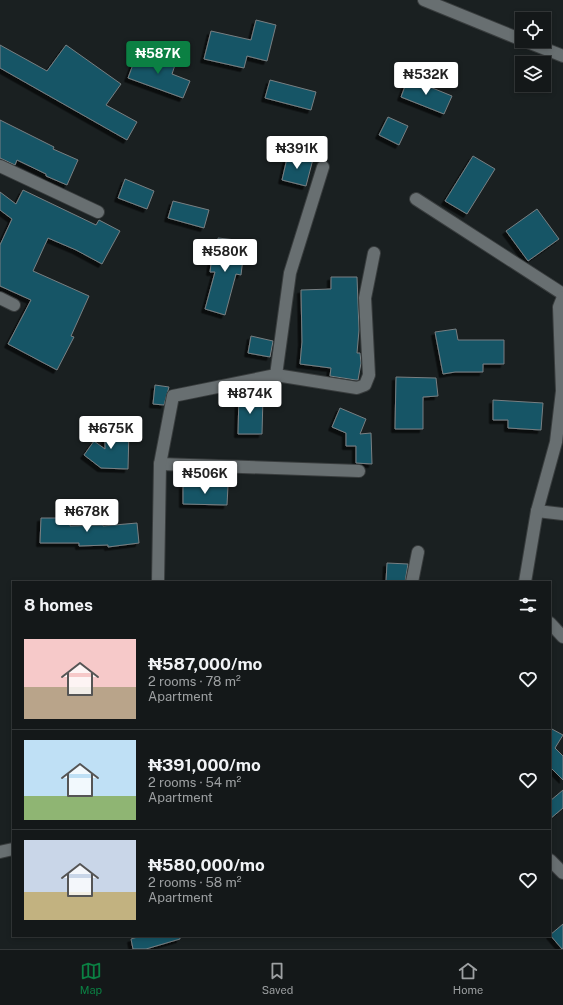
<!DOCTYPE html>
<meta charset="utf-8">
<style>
body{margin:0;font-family:"Public Sans",sans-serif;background:#212526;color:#f1f3f6;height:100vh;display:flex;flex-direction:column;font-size:15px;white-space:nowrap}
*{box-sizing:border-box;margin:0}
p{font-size:13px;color:#9da0a2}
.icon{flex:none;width:22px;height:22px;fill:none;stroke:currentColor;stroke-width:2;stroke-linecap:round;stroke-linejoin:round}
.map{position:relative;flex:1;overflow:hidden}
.sheet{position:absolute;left:12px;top:581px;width:539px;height:356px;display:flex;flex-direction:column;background:#141819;border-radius:0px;box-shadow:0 2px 6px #0003,0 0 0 1px #333738}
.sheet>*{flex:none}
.fabs{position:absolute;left:515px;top:12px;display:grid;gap:8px}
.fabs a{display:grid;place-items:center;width:36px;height:36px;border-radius:0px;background:#141819;box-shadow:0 2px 6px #0003,0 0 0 1px #333738;font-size:20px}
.price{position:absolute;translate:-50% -34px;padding:0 9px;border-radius:4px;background:#fff;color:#222;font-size:13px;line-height:26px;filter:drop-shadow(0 1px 2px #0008)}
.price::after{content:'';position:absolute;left:50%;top:24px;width:12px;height:9px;margin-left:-6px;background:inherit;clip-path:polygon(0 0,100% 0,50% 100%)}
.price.active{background:#0b8043;color:#fff}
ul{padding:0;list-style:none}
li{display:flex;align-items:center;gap:12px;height:100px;padding:0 12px}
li+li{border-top:1px solid #333738}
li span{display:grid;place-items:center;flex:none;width:112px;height:80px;border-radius:0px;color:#555}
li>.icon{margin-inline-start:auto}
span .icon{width:48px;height:48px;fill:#fffc;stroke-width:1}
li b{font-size:17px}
h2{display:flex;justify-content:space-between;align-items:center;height:48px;padding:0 12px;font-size:17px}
.dock{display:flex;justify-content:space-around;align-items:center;height:56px;border-top:1px solid #333738;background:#141819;font-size:11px;color:#9da0a2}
.dock a{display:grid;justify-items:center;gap:2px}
.dock .active{color:#0b8043}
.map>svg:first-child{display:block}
.building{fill:#165566;stroke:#787f82;filter:url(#shadow)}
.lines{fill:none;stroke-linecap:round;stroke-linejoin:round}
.minor-casing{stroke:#393d3e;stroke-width:14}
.minor{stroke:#686f71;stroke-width:12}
</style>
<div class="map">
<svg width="563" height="949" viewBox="0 0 563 949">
<defs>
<filter id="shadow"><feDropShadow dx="-3.5" dy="3.5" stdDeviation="0" flood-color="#0009"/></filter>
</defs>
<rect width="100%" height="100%" fill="#1a2021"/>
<g class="building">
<polygon points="256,20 276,25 267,61 247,56 244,68 204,59 211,31 251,40"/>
<polygon points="0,45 47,71 66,45 121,84 106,105 137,122 127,140 0,68"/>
<polygon points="138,51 175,65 172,74 190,81 183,98 128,78"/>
<polygon points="408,78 452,96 444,114 401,97"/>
<polygon points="270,80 316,92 311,110 265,98"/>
<polygon points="388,117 408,126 399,145 379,135"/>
<polygon points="0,120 54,147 53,149 78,160 67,185 46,176 46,174 17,160 15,165 0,158"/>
<polygon points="288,154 313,159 306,186 282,180"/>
<polygon points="473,156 495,169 467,214 445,201"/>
<polygon points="125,179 154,191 147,209 118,198"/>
<polygon points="23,190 96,225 99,220 120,231 102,264 76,250 48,238 33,271 89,296 71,336 74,337 57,370 8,344 31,300 0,286 0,245 12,219 0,210 0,192 16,204"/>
<polygon points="173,201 209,210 204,228 168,218"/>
<polygon points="537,209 559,239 528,261 506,231"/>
<polygon points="218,238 245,241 241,275 236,274 225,315 205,309 215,272 210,272 212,257 217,257"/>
<polygon points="331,277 357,277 359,330 357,353 360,353 361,363 358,380 356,380 330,376 331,368 300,364 302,342 301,290 331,289"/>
<polygon points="456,329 458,340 504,340 504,364 483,364 483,372 455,372 443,374 435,332"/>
<polygon points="251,336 273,341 270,357 248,353"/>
<polygon points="396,377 436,378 438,396 423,397 423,429 395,429"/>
<polygon points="155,385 169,387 164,405 153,404"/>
<polygon points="239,395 263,396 262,434 238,434"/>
<polygon points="493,400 543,403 541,430 508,428 508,420 493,420"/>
<polygon points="340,408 366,419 360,434 371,433 372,464 356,463 356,446 346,446 346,433 332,427"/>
<polygon points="105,428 129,429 128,469 101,468 84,455 94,441 105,449"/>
<polygon points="183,485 228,486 227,505 183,504"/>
<polygon points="41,518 70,518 70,526 103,525 103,526 137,523 139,543 108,547 108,545 79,546 79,543 40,543"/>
<polygon points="387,563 408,564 405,582 386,582"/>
<polygon points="550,728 563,735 555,748 563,756 563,780 550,767"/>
<polygon points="563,790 563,808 550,819 550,801"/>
<polygon points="563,924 563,949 562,949 550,935"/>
<polygon points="141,936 180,936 180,939 146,949 133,949 131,939"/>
</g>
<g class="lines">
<g class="minor-casing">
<g id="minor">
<polyline points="424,0 522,40"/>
<polyline points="525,41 563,56"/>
<polyline points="0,166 98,212"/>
<polyline points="416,199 563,294"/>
<polyline points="0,298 14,305"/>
<polyline points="276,375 357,388 365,385 369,375 365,298 374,253"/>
<polyline points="160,464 359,471"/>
<polyline points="537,511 563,514"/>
<polyline points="158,582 160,464 173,396 276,375 290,273 323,167"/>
<polyline points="412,582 418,552"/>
<polyline points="525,582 537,511 556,442 562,391 559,307 563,297"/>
<polyline points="550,623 563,637"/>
<polyline points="0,852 13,849"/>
<polyline points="550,860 563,873"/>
</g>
</g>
<use href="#minor" class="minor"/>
</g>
</svg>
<div class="fabs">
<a><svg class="icon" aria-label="locate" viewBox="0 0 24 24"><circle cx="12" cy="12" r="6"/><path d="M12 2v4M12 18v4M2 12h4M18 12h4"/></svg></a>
<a><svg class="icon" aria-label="layers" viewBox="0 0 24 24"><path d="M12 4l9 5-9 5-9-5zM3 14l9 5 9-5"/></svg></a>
</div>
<b class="price active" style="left:158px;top:75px">₦587K</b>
<b class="price" style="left:426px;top:96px">₦532K</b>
<b class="price" style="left:297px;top:170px">₦391K</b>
<b class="price" style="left:225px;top:273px">₦580K</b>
<b class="price" style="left:250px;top:415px">₦874K</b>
<b class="price" style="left:111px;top:450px">₦675K</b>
<b class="price" style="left:205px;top:495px">₦506K</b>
<b class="price" style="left:87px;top:533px">₦678K</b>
<section class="sheet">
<h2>8 homes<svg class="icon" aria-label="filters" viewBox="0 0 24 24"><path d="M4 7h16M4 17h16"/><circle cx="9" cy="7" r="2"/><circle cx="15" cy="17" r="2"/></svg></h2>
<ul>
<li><span style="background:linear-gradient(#f6c9c9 60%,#b9a48a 0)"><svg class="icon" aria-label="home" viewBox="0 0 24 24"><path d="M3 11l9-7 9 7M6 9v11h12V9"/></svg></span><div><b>₦587,000/mo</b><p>2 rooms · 78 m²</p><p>Apartment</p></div><svg class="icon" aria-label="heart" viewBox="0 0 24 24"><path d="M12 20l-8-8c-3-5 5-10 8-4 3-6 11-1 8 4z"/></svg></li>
<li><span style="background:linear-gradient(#bfe0f5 70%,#8fb573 0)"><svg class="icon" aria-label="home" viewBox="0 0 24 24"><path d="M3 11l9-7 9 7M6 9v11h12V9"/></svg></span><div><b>₦391,000/mo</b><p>2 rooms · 54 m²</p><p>Apartment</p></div><svg class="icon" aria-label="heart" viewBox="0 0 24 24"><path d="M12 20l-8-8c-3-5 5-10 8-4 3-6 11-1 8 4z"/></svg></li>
<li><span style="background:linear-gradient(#c9d6e8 65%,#c2b280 0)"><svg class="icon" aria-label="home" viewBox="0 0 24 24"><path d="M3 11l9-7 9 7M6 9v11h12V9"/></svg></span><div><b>₦580,000/mo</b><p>2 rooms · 58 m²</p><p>Apartment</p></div><svg class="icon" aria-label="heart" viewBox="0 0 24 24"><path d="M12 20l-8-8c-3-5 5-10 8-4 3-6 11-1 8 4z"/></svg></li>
</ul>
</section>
</div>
<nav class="dock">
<a class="active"><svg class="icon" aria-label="map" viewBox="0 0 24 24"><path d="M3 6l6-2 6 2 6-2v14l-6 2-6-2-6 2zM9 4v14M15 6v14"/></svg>Map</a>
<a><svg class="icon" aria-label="saved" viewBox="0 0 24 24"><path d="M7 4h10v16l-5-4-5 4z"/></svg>Saved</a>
<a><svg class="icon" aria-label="home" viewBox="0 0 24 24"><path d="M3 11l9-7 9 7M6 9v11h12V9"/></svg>Home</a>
</nav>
